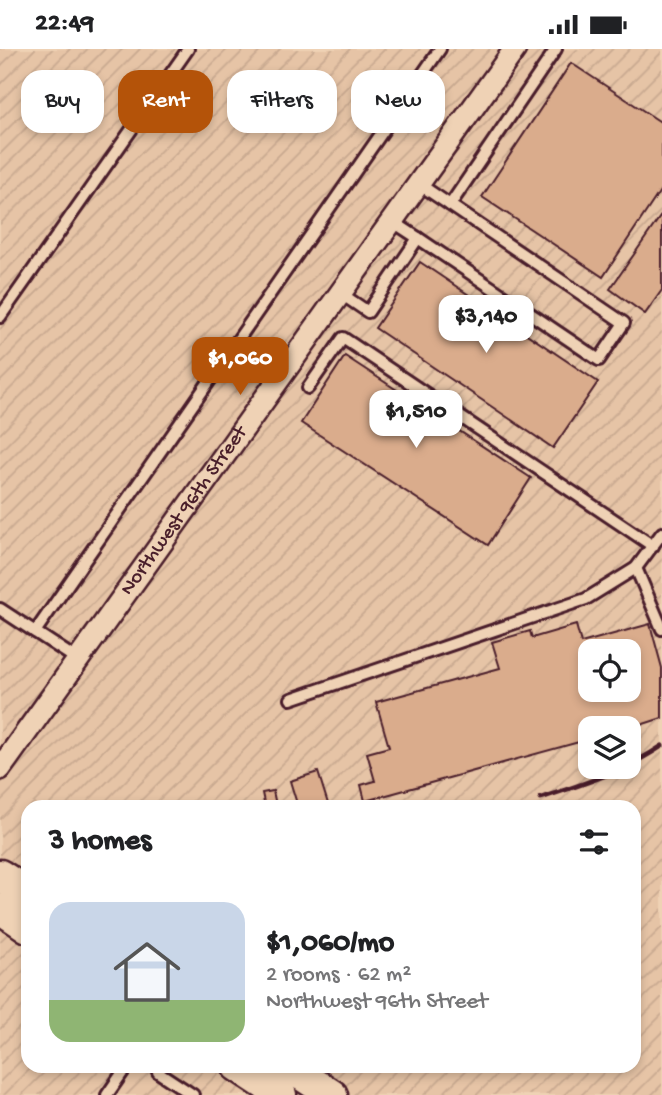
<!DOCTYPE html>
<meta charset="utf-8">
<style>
body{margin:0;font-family:"Gochi Hand",sans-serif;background:#f2f2f2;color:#202124;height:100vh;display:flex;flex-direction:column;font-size:26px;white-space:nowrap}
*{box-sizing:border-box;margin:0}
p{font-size:23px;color:#757577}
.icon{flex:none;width:38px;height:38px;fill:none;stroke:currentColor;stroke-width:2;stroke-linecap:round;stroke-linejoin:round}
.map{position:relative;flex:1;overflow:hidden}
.panel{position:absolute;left:21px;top:751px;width:620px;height:273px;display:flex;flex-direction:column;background:#fff;border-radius:21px;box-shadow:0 4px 10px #0003}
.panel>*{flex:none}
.guide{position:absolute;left:21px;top:21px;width:621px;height:63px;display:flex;gap:14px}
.tools{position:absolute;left:578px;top:590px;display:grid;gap:14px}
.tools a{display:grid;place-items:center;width:63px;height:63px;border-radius:14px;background:#fff;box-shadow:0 4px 10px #0003;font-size:35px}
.price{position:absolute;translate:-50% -60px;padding:0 16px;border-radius:14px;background:#fff;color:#222;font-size:23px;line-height:46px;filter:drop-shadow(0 2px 4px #0008)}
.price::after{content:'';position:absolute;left:50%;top:42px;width:21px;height:16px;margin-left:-10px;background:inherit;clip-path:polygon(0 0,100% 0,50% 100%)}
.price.selected{background:#b45309;color:#fff}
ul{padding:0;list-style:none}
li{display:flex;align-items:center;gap:21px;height:175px;padding:0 28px}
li+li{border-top:2px solid #e0e0e0}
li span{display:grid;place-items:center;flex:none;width:196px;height:140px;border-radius:21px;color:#555}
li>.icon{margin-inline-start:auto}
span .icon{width:84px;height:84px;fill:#fffc;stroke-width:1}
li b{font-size:30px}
h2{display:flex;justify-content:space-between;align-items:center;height:84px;padding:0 28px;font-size:30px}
.chip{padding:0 24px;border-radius:21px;background:#fff;box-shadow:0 4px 10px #0003;font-size:24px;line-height:63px}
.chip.selected{background:#b45309;color:#fff}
.status{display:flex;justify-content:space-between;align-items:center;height:49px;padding:0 35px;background:#fff;direction:ltr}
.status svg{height:19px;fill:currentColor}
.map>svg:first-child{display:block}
.industrial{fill:url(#industrial-furrows);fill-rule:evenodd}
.building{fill:#daac8c;stroke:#4a1f2b;stroke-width:2;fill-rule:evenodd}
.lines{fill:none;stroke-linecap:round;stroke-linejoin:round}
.service-casing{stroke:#4a1f2b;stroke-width:16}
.minor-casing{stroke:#4a1f2b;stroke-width:26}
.secondary-casing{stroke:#4a1f2b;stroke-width:35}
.service{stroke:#efd2b5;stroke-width:10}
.minor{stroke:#efd2b5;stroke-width:21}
.secondary{stroke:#efd2b5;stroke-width:30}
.rail{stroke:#4a1f2b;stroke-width:5}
.labels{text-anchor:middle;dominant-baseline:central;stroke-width:5;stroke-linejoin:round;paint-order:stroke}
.street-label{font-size:21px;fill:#4a1f2b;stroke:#efd2b5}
</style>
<div class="status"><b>22:49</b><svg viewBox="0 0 49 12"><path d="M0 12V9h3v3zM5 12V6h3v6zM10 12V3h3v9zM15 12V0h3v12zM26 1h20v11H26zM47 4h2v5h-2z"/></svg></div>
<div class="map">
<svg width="662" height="1046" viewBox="0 0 662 1046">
<defs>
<pattern id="industrial-furrows" width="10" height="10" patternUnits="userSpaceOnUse" patternTransform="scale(1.75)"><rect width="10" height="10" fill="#e6c4a6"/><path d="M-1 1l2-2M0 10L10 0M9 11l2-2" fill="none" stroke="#c7a88f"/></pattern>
</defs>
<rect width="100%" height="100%" fill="#efd2b5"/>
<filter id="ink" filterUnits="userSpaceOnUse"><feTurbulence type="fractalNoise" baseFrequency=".0143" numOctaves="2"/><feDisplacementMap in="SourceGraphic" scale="14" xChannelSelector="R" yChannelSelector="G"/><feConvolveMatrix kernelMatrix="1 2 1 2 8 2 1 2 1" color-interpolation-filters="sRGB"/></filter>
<g filter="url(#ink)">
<path class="industrial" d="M 0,0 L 662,0 L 662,1046 L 0,1046 ZM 590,602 L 628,602 L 628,640 L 590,640 ZM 590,679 L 628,679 L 628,718 L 590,718 ZM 28,758 L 634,758 L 634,1017 L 28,1017 Z"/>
<g class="building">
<polygon points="571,14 662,74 662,139 603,228 482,148"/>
<polygon points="662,165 662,241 645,265 610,240"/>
<polygon points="420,213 598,333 553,399 375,279"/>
<polygon points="345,307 531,429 488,496 301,374"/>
<path d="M 650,575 L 662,619 L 662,669 L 628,680 L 590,679 L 590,690 L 365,752 L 361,736 L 375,732 L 367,704 L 389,698 L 376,653 L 500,619 L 492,593 L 530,582 L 532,589 L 576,576 L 581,594 ZM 590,602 L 628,602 L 628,640 L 590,640 Z"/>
<polygon points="318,723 329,758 298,758 290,732"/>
<polygon points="273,742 276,756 265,758 262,744"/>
</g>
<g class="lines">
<g class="service-casing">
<g id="service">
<polyline points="450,156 556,0"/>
<polyline points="418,189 599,311 624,274 419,135"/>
<polyline points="340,244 368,263 418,189 392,172"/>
<polyline points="0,268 188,0"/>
<polyline points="308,339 343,289 653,497"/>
<polyline points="636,519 662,580"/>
<polyline points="0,560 78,611"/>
<polyline points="35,583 440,0"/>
<polyline points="291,650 586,550 636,519 662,484"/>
<polyline points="158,1023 193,1046"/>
<polyline points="107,1046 127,1017"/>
</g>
</g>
<g class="minor-casing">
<g id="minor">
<path id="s1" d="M 0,720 L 515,0"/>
</g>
</g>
<g class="secondary-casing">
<g id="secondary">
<polyline points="0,826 28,844"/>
<polyline points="0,859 28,878"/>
<polyline points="237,1017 281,1046"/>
<polyline points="288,1017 332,1046"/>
</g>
</g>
<use href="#service" class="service"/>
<use href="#minor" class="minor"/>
<use href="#secondary" class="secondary"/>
<path class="rail" d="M 541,749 C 583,735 625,722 662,697"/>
</g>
</g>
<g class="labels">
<g class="street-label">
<text stroke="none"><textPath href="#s1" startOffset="317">Northwest 96th Street</textPath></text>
</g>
</g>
</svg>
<div class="tools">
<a><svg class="icon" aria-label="locate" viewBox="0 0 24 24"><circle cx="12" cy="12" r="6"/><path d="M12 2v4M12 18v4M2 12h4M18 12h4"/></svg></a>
<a><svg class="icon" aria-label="layers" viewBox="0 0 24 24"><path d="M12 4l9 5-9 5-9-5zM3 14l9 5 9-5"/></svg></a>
</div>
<b class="price" style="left:486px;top:306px">$3,140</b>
<b class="price selected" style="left:240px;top:348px">$1,060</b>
<b class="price" style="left:416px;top:401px">$1,510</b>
<div class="guide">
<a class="chip">Buy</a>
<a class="chip selected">Rent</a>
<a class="chip">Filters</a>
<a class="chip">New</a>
</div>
<section class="panel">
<h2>3 homes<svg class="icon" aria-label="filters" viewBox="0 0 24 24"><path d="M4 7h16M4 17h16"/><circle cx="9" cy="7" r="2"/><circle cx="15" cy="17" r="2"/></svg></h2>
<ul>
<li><span style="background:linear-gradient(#c9d6e8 70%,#8fb573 0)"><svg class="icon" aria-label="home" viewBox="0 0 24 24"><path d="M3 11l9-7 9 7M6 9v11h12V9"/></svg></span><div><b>$1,060/mo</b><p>2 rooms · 62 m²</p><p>Northwest 96th Street</p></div></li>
</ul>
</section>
</div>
